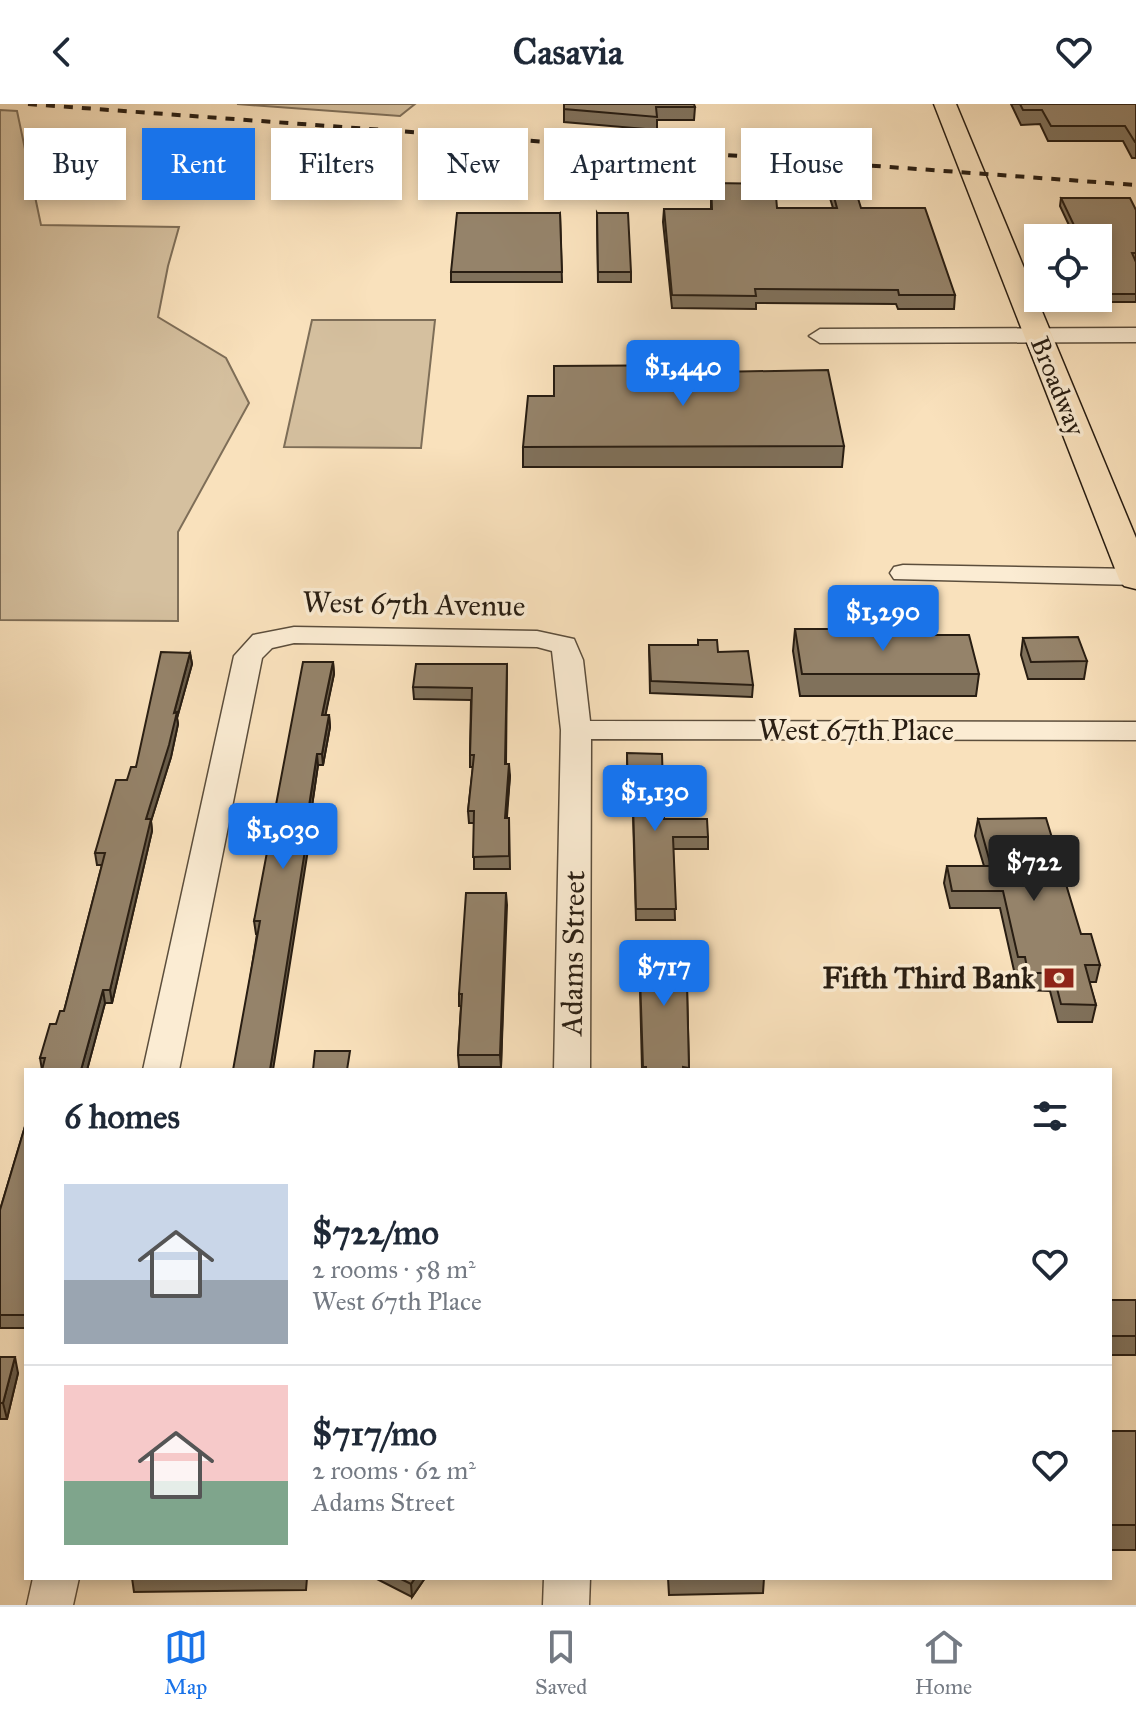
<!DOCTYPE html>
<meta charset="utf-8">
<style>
body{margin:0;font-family:"IM FELL Great Primer",serif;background:#f6f6f7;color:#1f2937;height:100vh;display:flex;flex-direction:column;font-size:30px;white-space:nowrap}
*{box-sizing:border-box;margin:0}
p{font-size:26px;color:#747a83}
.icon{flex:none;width:44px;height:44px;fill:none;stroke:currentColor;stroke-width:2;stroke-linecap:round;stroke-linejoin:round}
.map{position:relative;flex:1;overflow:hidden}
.details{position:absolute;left:24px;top:964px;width:1088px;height:512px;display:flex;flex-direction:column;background:#fff;border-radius:0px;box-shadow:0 4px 12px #0003}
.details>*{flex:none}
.hud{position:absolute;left:24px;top:24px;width:1088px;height:72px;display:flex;gap:16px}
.fabs{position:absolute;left:1024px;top:120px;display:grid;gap:16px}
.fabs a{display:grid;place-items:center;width:88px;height:88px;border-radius:0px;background:#fff;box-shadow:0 4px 12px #0003;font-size:40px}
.price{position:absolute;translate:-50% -68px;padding:0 18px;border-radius:8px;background:#1a73e8;color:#fff;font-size:26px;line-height:52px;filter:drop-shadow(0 2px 4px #0008)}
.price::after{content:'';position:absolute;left:50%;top:48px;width:24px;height:18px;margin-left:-12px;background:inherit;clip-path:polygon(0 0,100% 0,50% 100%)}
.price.selected{background:#222;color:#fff}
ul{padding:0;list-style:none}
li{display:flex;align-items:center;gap:24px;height:200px;padding:0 40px}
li+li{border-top:2px solid #e0e1e3}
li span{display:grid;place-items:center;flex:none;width:224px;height:160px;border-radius:0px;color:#555}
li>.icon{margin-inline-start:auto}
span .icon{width:96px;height:96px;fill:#fffc;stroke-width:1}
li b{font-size:34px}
h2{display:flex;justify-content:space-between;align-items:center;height:96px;padding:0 40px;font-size:34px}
.tag{padding:0 28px;border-radius:0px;background:#fff;box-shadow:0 4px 12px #0003;font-size:28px;line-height:72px}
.tag.selected{background:#1a73e8;color:#fff}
header{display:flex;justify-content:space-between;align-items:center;height:104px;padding:0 40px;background:#fff;font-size:36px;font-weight:700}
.dock{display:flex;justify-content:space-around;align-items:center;height:112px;border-top:2px solid #e0e1e3;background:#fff;font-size:22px;color:#747a83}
.dock a{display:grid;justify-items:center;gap:4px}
.dock .selected{color:#1a73e8}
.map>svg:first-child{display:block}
.green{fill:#d5c09f;stroke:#7e6e58;stroke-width:2}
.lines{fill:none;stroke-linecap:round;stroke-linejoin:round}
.minor-casing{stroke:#5c4e3c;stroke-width:3}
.major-casing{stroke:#281d12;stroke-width:3}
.minor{fill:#fbecd3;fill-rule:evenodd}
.major{fill:#f9e1bc;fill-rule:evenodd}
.rail{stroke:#281d12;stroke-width:4;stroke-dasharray:9 9;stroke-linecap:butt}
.wall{fill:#80715b;stroke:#281d12;stroke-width:2}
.shaded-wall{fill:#685c4a;stroke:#281d12;stroke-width:2}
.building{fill:#95836a;stroke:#281d12;stroke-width:2}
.labels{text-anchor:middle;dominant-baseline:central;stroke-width:7;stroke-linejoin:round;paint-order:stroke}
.far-street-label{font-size:26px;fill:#281d12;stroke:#fbecd3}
.street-label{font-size:30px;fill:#281d12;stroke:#fbecd3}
.poi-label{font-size:30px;font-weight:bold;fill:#281d12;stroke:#fbecd3;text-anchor:end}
</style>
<header><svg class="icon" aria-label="back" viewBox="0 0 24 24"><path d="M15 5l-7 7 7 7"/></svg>Casavia<svg class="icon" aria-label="heart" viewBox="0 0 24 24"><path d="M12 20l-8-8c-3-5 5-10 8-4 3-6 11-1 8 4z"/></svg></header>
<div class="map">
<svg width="1136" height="1501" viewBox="0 0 1136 1501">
<rect width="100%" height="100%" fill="#f9e1bc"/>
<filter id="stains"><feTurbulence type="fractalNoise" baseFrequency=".0025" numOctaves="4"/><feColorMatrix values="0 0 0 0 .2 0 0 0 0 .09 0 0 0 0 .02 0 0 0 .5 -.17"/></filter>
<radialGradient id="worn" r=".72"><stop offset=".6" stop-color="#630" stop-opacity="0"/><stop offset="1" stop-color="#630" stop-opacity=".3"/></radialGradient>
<g class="green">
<polygon points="237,0 415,0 400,12"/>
<polygon points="0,6 17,7 41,121 179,123 168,162 158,213 226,254 249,299 178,428 178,517 0,516"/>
<polygon points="312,216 435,216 421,344 284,343"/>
</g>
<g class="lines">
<g class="minor-casing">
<g id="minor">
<polygon points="1136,224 1136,238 820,239 809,232 820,225"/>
<polygon points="903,461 1136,465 1136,481 894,475 890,469 894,463"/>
<polygon points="294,523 537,527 574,535 583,556 590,617 1136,618 1136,636 591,635 590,966 554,966 561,626 552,547 537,543 294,539 272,544 262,554 179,966 143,966 234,552 253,531"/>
<polygon points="33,1474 79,1474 73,1501 27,1501"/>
<polygon points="544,1474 590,1474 589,1501 543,1501"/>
</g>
</g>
<g class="major-casing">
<polygon id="major" points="934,0 956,0 1136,434 1136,485 1124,482 1119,475"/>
</g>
<use href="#minor" class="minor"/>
<use href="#major" class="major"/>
<polyline class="rail" points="28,0 1136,81"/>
</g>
<g class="wall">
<polygon points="564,0 695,3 694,16 657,16 657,26 564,18"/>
<polygon points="1011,0 1136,0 1136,54 1132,54 1123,37 1048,37 1040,20 1021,21"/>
<polygon points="830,78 955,191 954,205 898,205 896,200 756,199 756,205 672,204 663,118 664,105 711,105 711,79 777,104 833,104 829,91"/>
<polygon points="1061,94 1136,106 1136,198 1105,198 1098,183 1098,134 1075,134 1060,102"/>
<polygon points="560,109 562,178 451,178 451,168"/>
<polygon points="597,109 631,168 631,178 598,178"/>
<polygon points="554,292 844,342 842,363 523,363 523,343"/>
<polygon points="795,525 874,531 979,570 976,592 800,592 793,547"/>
<polygon points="1023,534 1087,557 1084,575 1028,575 1021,551"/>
<polygon points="698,536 718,548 753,581 752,593 650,589 649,541 698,541"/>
<polygon points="190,549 192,560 177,614 178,620 171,653 151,717 152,727 112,899 105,899 87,966 42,966 40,954 56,920 64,907 102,761 97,761 95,749 127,676 136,663"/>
<polygon points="333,558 334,570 325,611 329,611 330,623 323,661 318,661 310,716 311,727 246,901 257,830 256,830 254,817"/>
<polygon points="507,560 506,660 510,672 506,714 509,714 510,765 474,765 474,719 469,719 468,707 473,663 470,663 470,651 471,596 414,595 413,583"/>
<polygon points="627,649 664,715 708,733 708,745 673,745 675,816 636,816 633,710 628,710"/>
<polygon points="978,715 1081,830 1100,861 1096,878 1089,878 1096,901 1092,918 1058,918 1050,887 1025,886 1022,871 1015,871 1000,804 950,804 944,779 947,762 984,762 975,732"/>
<polygon points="506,789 501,963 459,963 458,951 461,902 459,902 459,890"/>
<polygon points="639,842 686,842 689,966 642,966"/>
<polygon points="26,1019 26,1224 0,1224 0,1106"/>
<rect x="1110" y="1196" width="26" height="55"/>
<polygon points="0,1253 18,1269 7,1315 0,1315"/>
<rect x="1110" y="1327" width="26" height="119"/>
<polygon points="132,1474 307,1474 306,1486 134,1488"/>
<polygon points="375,1474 425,1474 412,1493"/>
<polygon points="668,1474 764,1474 763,1489 669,1491"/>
</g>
<g class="shaded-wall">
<polygon points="190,549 192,560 177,614 178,620 171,653 151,717 152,727 112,899 110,886 146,715"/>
<polygon points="333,558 334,570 323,623 322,611"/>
<polygon points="329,611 330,623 323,661 322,650"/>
<polygon points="317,650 318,661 310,715 311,727 273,966 270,966"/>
<polygon points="509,660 510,672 506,726 505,714"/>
<polygon points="506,789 507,801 501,963 500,951"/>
<polygon points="103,886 105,899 87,966 81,966"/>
<polygon points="15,1253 18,1269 7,1315 3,1299"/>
<polygon points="415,1474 425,1474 412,1493 411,1480"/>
</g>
<g class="building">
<polygon points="564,0 694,0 695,3 656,3 657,13 564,5"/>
<polygon points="1020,0 1136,0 1136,38 1135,38 1125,22 1051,22 1042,6 1023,6"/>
<polygon points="830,78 853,78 861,104 925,104 955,191 899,191 898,186 755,185 756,192 672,191 664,105 712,105 711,79 775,80 777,104 837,104"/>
<polygon points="1061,94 1130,94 1136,106 1136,149 1132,149 1136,158 1136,190 1107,190 1098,172 1098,134 1080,134"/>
<polygon points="457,109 560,109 562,168 451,168"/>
<polygon points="597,109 628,109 631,168 598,168"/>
<polygon points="712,261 714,268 828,266 844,342 523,343 528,292 554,292 554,262"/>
<polygon points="795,525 873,525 874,531 969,531 979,570 802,570"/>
<polygon points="1078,533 1087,557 1031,558 1023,534"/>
<polygon points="698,536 717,536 718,548 748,547 753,581 651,577 649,541 698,541"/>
<polygon points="161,548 190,549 174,609 177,608 169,641 146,715 151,715 110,886 103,886 81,966 42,966 45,954 40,954 50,920 56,920 60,907 64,907 105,749 95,749 116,676 127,676 131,663 136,663"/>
<polygon points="303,558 333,558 322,611 329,611 322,650 317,650 307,715 310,715 270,966 233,966 260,817 254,817"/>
<polygon points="416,560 507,560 505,660 509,660 505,714 509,714 509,752 473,753 474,707 468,707 474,651 470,651 472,584 413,583"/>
<polygon points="627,649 662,650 664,715 707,715 708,733 673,733 676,805 636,805 633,699 628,698"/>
<polygon points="1046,714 1081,830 1091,830 1100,861 1085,861 1096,901 1061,900 1053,869 1028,869 1025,853 1018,853 1003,787 952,787 947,762 991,762 978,715"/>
<polygon points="466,789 506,789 500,951 458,951 462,890 459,890"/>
<polygon points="639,842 686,842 689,964 683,963 683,966 646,966 646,963 643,963"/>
<polygon points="315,947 350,947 347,966 313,966"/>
<polygon points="26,1019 26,1211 0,1211 0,1106"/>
<rect x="1110" y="1196" width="26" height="36"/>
<polygon points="0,1253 15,1253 3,1299 0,1299"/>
<rect x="1110" y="1327" width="26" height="94"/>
<polygon points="132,1474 219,1474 132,1475"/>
<polygon points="399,1474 415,1474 411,1480"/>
</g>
<defs>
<g id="bank-bare" transform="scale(2.4)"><path d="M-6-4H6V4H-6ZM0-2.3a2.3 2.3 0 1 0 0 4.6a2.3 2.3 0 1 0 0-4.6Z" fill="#8f2418" stroke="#fbecd3" stroke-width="2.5" paint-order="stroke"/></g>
</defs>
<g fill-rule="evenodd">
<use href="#bank-bare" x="1059" y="874"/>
</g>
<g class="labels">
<g class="far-street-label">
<text transform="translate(1058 282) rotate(68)">Broadway</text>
</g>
<g class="street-label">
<text transform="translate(414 500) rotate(1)">West 67th Avenue</text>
<text x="856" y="626">West 67th Place</text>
<text transform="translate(573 849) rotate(-89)">Adams Street</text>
</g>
<g class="poi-label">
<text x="1035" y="874">Fifth Third Bank</text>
</g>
</g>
<rect width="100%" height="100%" filter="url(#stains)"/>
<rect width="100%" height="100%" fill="url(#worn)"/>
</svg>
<div class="fabs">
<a><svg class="icon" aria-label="locate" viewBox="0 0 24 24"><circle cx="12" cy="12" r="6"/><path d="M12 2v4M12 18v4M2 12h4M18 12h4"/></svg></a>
</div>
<b class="price" style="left:683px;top:304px">$1,440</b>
<b class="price" style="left:883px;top:549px">$1,290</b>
<b class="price" style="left:655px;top:729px">$1,130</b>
<b class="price" style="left:283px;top:767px">$1,030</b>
<b class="price selected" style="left:1034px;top:799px">$722</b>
<b class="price" style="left:664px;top:904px">$717</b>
<div class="hud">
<a class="tag">Buy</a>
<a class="tag selected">Rent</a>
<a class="tag">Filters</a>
<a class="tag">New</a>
<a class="tag">Apartment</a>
<a class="tag">House</a>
</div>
<section class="details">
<h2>6 homes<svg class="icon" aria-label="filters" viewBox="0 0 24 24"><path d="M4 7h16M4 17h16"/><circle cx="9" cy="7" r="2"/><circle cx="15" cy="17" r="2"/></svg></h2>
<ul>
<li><span style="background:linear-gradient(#c9d6e8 60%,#9aa5b1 0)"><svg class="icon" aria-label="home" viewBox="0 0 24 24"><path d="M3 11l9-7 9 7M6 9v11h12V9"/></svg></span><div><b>$722/mo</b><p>2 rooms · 58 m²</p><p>West 67th Place</p></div><svg class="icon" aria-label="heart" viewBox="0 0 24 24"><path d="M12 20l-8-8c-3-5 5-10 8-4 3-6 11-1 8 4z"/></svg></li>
<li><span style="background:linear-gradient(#f6c9c9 60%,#7fa58c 0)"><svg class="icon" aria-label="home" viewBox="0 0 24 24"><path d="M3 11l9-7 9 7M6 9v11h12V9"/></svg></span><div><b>$717/mo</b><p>2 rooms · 62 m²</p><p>Adams Street</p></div><svg class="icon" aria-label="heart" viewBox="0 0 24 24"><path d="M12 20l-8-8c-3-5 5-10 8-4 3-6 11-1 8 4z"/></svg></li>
</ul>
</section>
</div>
<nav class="dock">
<a class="selected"><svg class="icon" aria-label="map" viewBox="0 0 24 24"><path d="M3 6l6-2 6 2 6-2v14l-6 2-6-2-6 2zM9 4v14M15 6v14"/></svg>Map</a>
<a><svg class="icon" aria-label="saved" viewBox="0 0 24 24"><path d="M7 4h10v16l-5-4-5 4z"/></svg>Saved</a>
<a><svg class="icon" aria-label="home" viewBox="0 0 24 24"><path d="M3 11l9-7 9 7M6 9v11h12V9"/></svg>Home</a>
</nav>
